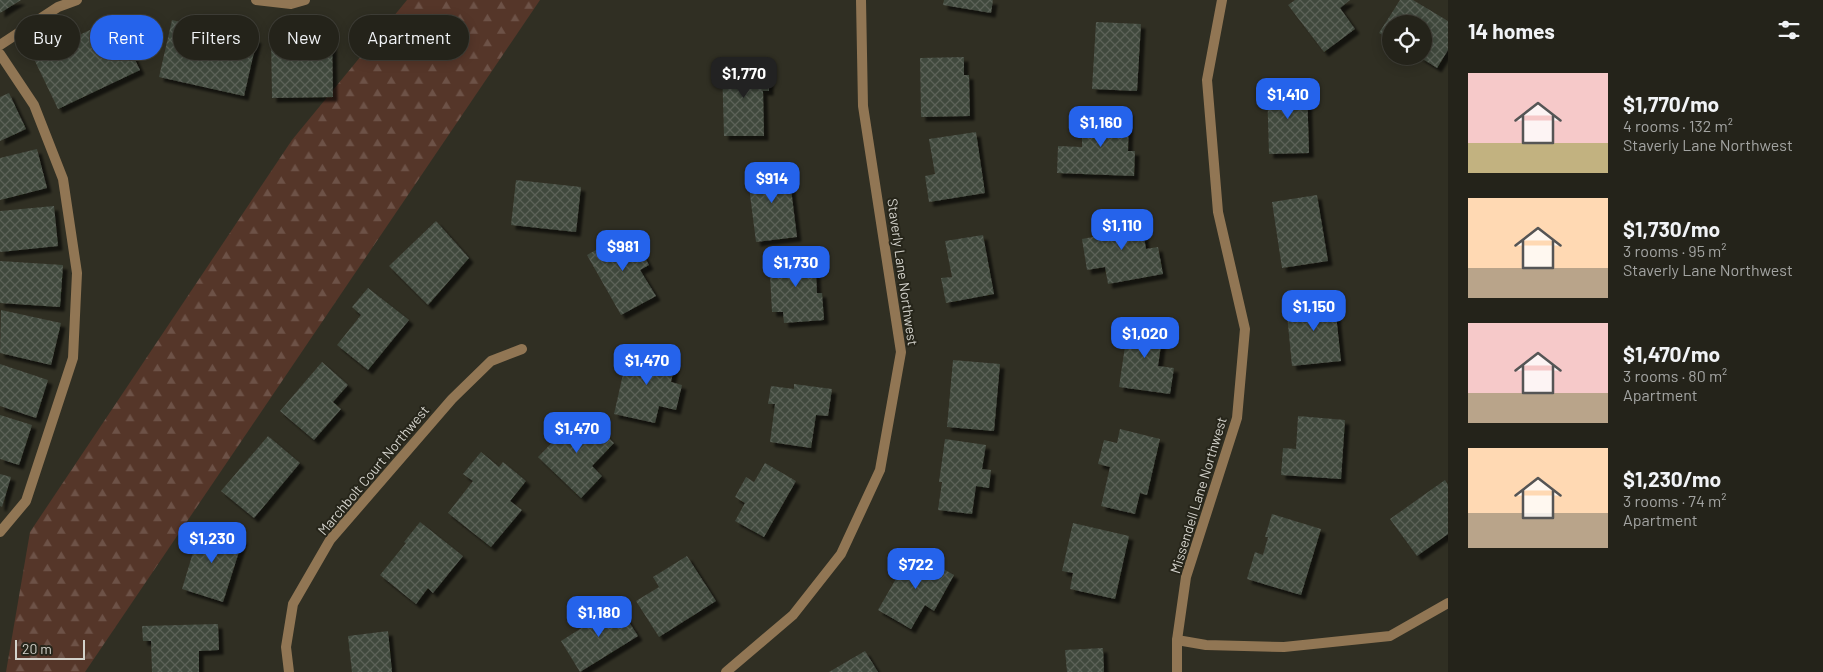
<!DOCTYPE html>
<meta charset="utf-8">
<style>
body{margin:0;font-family:Barlow,sans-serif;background:#302f27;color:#f1f3f6;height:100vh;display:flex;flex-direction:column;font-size:19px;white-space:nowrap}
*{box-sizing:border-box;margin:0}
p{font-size:16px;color:#a3a4a2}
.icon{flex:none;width:28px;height:28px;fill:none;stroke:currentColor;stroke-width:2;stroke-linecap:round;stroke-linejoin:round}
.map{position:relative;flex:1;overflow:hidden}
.sheet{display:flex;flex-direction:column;background:#24231a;width:375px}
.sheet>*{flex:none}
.banner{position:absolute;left:15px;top:15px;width:475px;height:45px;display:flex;gap:10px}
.fabs{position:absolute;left:1382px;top:15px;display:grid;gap:10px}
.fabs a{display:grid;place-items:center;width:50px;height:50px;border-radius:50%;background:#24231a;box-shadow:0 2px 12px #0003,0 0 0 1px #414039;font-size:25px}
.scale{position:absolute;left:15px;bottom:12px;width:70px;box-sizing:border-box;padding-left:5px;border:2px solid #d3d2cb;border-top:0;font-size:14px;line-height:18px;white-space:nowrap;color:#d3d2cb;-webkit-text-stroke:4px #26251a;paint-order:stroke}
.price{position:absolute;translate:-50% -42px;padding:0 11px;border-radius:10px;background:#2563eb;color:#fff;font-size:16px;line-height:32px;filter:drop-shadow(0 1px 2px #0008)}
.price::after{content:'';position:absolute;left:50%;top:30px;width:15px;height:11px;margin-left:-8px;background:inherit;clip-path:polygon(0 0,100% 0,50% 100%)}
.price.selected{background:#222;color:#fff}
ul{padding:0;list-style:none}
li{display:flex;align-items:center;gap:15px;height:125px;padding:0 20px}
li span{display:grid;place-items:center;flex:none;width:140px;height:100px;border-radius:0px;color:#555}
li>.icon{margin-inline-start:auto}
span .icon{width:60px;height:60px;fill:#fffc;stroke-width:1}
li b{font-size:21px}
h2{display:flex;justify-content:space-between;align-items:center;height:60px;padding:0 20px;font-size:21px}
.tag{padding:0 18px;border-radius:22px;background:#24231a;box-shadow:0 2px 12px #0003,0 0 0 1px #414039;font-size:18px;line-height:45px}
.tag.selected{background:#2563eb;color:#fff}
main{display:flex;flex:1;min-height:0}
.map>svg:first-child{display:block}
.forest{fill:url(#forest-firs)}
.building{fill:url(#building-cross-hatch);filter:url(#shadow)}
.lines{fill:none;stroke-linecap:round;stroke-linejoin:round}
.minor{stroke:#917654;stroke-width:10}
.labels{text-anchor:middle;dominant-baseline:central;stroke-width:4;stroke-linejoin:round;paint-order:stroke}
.street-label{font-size:14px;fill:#d3d2cb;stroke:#26251a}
</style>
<main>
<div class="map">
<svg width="1448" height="672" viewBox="0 0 1448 672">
<defs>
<pattern id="forest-firs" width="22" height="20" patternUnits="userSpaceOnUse" patternTransform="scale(1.25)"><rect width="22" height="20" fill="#553629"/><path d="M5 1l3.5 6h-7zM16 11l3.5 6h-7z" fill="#6d5247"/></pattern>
<pattern id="building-cross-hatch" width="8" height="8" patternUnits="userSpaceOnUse" patternTransform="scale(1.25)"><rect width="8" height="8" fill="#41483d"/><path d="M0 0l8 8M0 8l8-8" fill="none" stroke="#5c6258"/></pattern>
<filter id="shadow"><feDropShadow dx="4.5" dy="4.5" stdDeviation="1" flood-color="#0009"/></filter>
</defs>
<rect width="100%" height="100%" fill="#302f23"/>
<polygon class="forest" points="407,0 540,0 85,672 6,672 30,532 292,140"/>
<g class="building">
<polygon points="0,0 21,0 0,13"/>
<polygon points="944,0 993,0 991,13 943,5"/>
<polygon points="1295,0 1350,0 1340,8 1355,29 1324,52 1288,5"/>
<polygon points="1400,0 1413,0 1448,21 1448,50 1437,68 1418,56 1424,56 1424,24 1391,24 1391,40 1379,33"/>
<polygon points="115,18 140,70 58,109 33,57"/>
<polygon points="172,20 257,39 244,96 159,77"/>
<polygon points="1096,22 1141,24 1137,91 1092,89"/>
<polygon points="332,35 333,97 272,98 271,36"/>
<polygon points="964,57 964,75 969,75 970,116 921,117 920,58"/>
<polygon points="769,64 769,91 763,91 764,136 724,136 722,65"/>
<polygon points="1307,87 1309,153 1269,154 1267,88"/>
<polygon points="9,93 26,129 0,141 0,97"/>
<polygon points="1091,109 1129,111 1128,151 1135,151 1134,176 1057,173 1058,146 1082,147 1082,132 1090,133"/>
<polygon points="976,132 985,193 929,202 925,176 935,174 929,139"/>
<polygon points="37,149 47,188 0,200 0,158"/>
<polygon points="788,165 797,237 756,242 747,171"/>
<polygon points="516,180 581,187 576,232 511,225"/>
<polygon points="1317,195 1328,261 1282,268 1272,202"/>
<polygon points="54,206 58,246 0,252 0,211"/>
<polygon points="1140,213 1146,249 1158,247 1163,274 1108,284 1105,267 1087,270 1082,239 1103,235 1100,221"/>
<polygon points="436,221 469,258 428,305 389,266"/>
<polygon points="630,231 649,265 640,270 656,296 621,315 587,255"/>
<polygon points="983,235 994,294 946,303 941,278 952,277 945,241"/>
<polygon points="815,254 817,293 822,293 824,320 784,323 783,312 772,312 769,256"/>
<polygon points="0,261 63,265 60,307 0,303"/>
<polygon points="368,288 409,320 368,370 337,345 361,315 352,307"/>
<polygon points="1334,296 1341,361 1292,366 1287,314 1295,313 1293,300"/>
<polygon points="1,310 61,323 51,365 0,353"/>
<polygon points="1129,319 1164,324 1158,366 1174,368 1170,394 1119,387"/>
<polygon points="629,348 676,359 671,382 682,385 676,410 659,406 655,423 614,414"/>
<polygon points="953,360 1000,364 994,431 947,427"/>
<polygon points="322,362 348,385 333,402 341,409 314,440 280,411"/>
<polygon points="0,364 48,380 36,418 0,406"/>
<polygon points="794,384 832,389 828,416 816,415 811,448 770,442 775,404 768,404 771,386 794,389"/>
<polygon points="582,412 614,443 592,466 602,476 581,498 538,457"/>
<polygon points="0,415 32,425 19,465 0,459"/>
<polygon points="1298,416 1345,420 1341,479 1281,475 1283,448 1296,449"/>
<polygon points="1120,429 1160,439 1147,495 1140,493 1135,514 1101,506 1110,467 1098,464 1104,440 1117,443"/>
<polygon points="268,436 300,463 254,518 221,491"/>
<polygon points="945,439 986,445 982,469 991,470 989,488 976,486 972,514 938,510 942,482 939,482"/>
<polygon points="481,452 499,467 503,462 526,481 510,501 522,510 491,547 448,513 473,481 463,474"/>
<polygon points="765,463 796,481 764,537 735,521 745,503 735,497 746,477 754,482"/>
<polygon points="0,474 11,477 2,507 0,506"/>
<polygon points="1445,480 1448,485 1448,534 1417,556 1390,519"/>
<polygon points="1272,514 1321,529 1301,595 1247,579 1255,552 1263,555 1268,537 1265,537"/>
<polygon points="420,522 463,556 433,593 428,588 416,604 380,575 406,543 404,542"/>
<polygon points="1073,523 1129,536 1115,599 1070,589 1073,573 1062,571"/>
<polygon points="201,526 243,539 223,602 182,589"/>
<polygon points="912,551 954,575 934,611 925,605 911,629 878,610"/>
<polygon points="687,556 716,601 659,637 636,601 659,587 653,577"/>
<polygon points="618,605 638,636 580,672 561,641"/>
<polygon points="218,624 219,650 199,651 199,672 152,672 151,641 143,641 142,626"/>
<polygon points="388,631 392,672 352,672 348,636"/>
<polygon points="1103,648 1104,672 1067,672 1065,650"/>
<polygon points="865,651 878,672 829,672"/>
</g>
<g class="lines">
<g class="minor">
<polyline points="256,0 291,4 305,0"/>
<polyline points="0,45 58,7 77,0"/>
<polyline points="0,54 34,105 63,179 77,273 73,358 26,501 0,532"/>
<polyline points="1177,640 1206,645 1284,647 1390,636 1448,603"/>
<polyline points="289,672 286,647 293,604 330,540 452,399 491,361 522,349"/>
<polyline points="726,672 793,615 841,554 880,470 901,352 863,106 861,0"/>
<polyline points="1177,672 1177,640 1186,577 1237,418 1245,329 1218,212 1207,80 1222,0"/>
</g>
</g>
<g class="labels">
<g class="street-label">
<text transform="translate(903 272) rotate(82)">Staverly Lane Northwest</text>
<text transform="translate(373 470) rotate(-50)">Marchbolt Court Northwest</text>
<text transform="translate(1198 495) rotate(-73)">Missendell Lane Northwest</text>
</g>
</g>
</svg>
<div class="fabs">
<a><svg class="icon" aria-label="locate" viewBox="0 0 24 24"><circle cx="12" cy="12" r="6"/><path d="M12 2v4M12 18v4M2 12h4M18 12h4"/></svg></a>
</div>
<div class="scale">20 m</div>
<b class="price selected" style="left:744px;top:99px">$1,770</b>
<b class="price" style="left:1288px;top:120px">$1,410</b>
<b class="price" style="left:1101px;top:148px">$1,160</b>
<b class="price" style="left:772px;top:204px">$914</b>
<b class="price" style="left:1122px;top:251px">$1,110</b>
<b class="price" style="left:623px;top:272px">$981</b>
<b class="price" style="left:796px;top:288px">$1,730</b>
<b class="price" style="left:1314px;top:332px">$1,150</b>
<b class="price" style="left:1145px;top:359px">$1,020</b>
<b class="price" style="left:647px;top:386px">$1,470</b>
<b class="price" style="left:577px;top:454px">$1,470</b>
<b class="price" style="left:212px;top:564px">$1,230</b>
<b class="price" style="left:916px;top:590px">$722</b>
<b class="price" style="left:599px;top:638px">$1,180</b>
<div class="banner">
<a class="tag">Buy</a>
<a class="tag selected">Rent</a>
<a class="tag">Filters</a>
<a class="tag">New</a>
<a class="tag">Apartment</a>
</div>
</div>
<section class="sheet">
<h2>14 homes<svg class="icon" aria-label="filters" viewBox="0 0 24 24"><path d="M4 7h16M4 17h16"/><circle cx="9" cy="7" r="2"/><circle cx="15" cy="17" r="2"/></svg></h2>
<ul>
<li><span style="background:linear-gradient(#f6c9c9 70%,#c2b280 0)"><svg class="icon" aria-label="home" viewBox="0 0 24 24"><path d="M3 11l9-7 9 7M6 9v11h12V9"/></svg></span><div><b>$1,770/mo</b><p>4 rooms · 132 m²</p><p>Staverly Lane Northwest</p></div></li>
<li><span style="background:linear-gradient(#ffd9b3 70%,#b9a48a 0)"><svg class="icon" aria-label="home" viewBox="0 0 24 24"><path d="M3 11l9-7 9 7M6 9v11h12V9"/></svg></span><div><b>$1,730/mo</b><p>3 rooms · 95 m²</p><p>Staverly Lane Northwest</p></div></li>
<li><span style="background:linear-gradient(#f6c9c9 70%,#b9a48a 0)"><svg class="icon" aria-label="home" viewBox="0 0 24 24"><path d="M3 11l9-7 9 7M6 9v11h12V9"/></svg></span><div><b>$1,470/mo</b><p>3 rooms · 80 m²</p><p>Apartment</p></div></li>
<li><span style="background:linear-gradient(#ffd9b3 65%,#b9a48a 0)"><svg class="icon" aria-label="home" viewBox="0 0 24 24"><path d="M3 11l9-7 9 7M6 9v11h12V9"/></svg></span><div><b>$1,230/mo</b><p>3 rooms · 74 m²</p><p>Apartment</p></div></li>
</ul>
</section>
</main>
